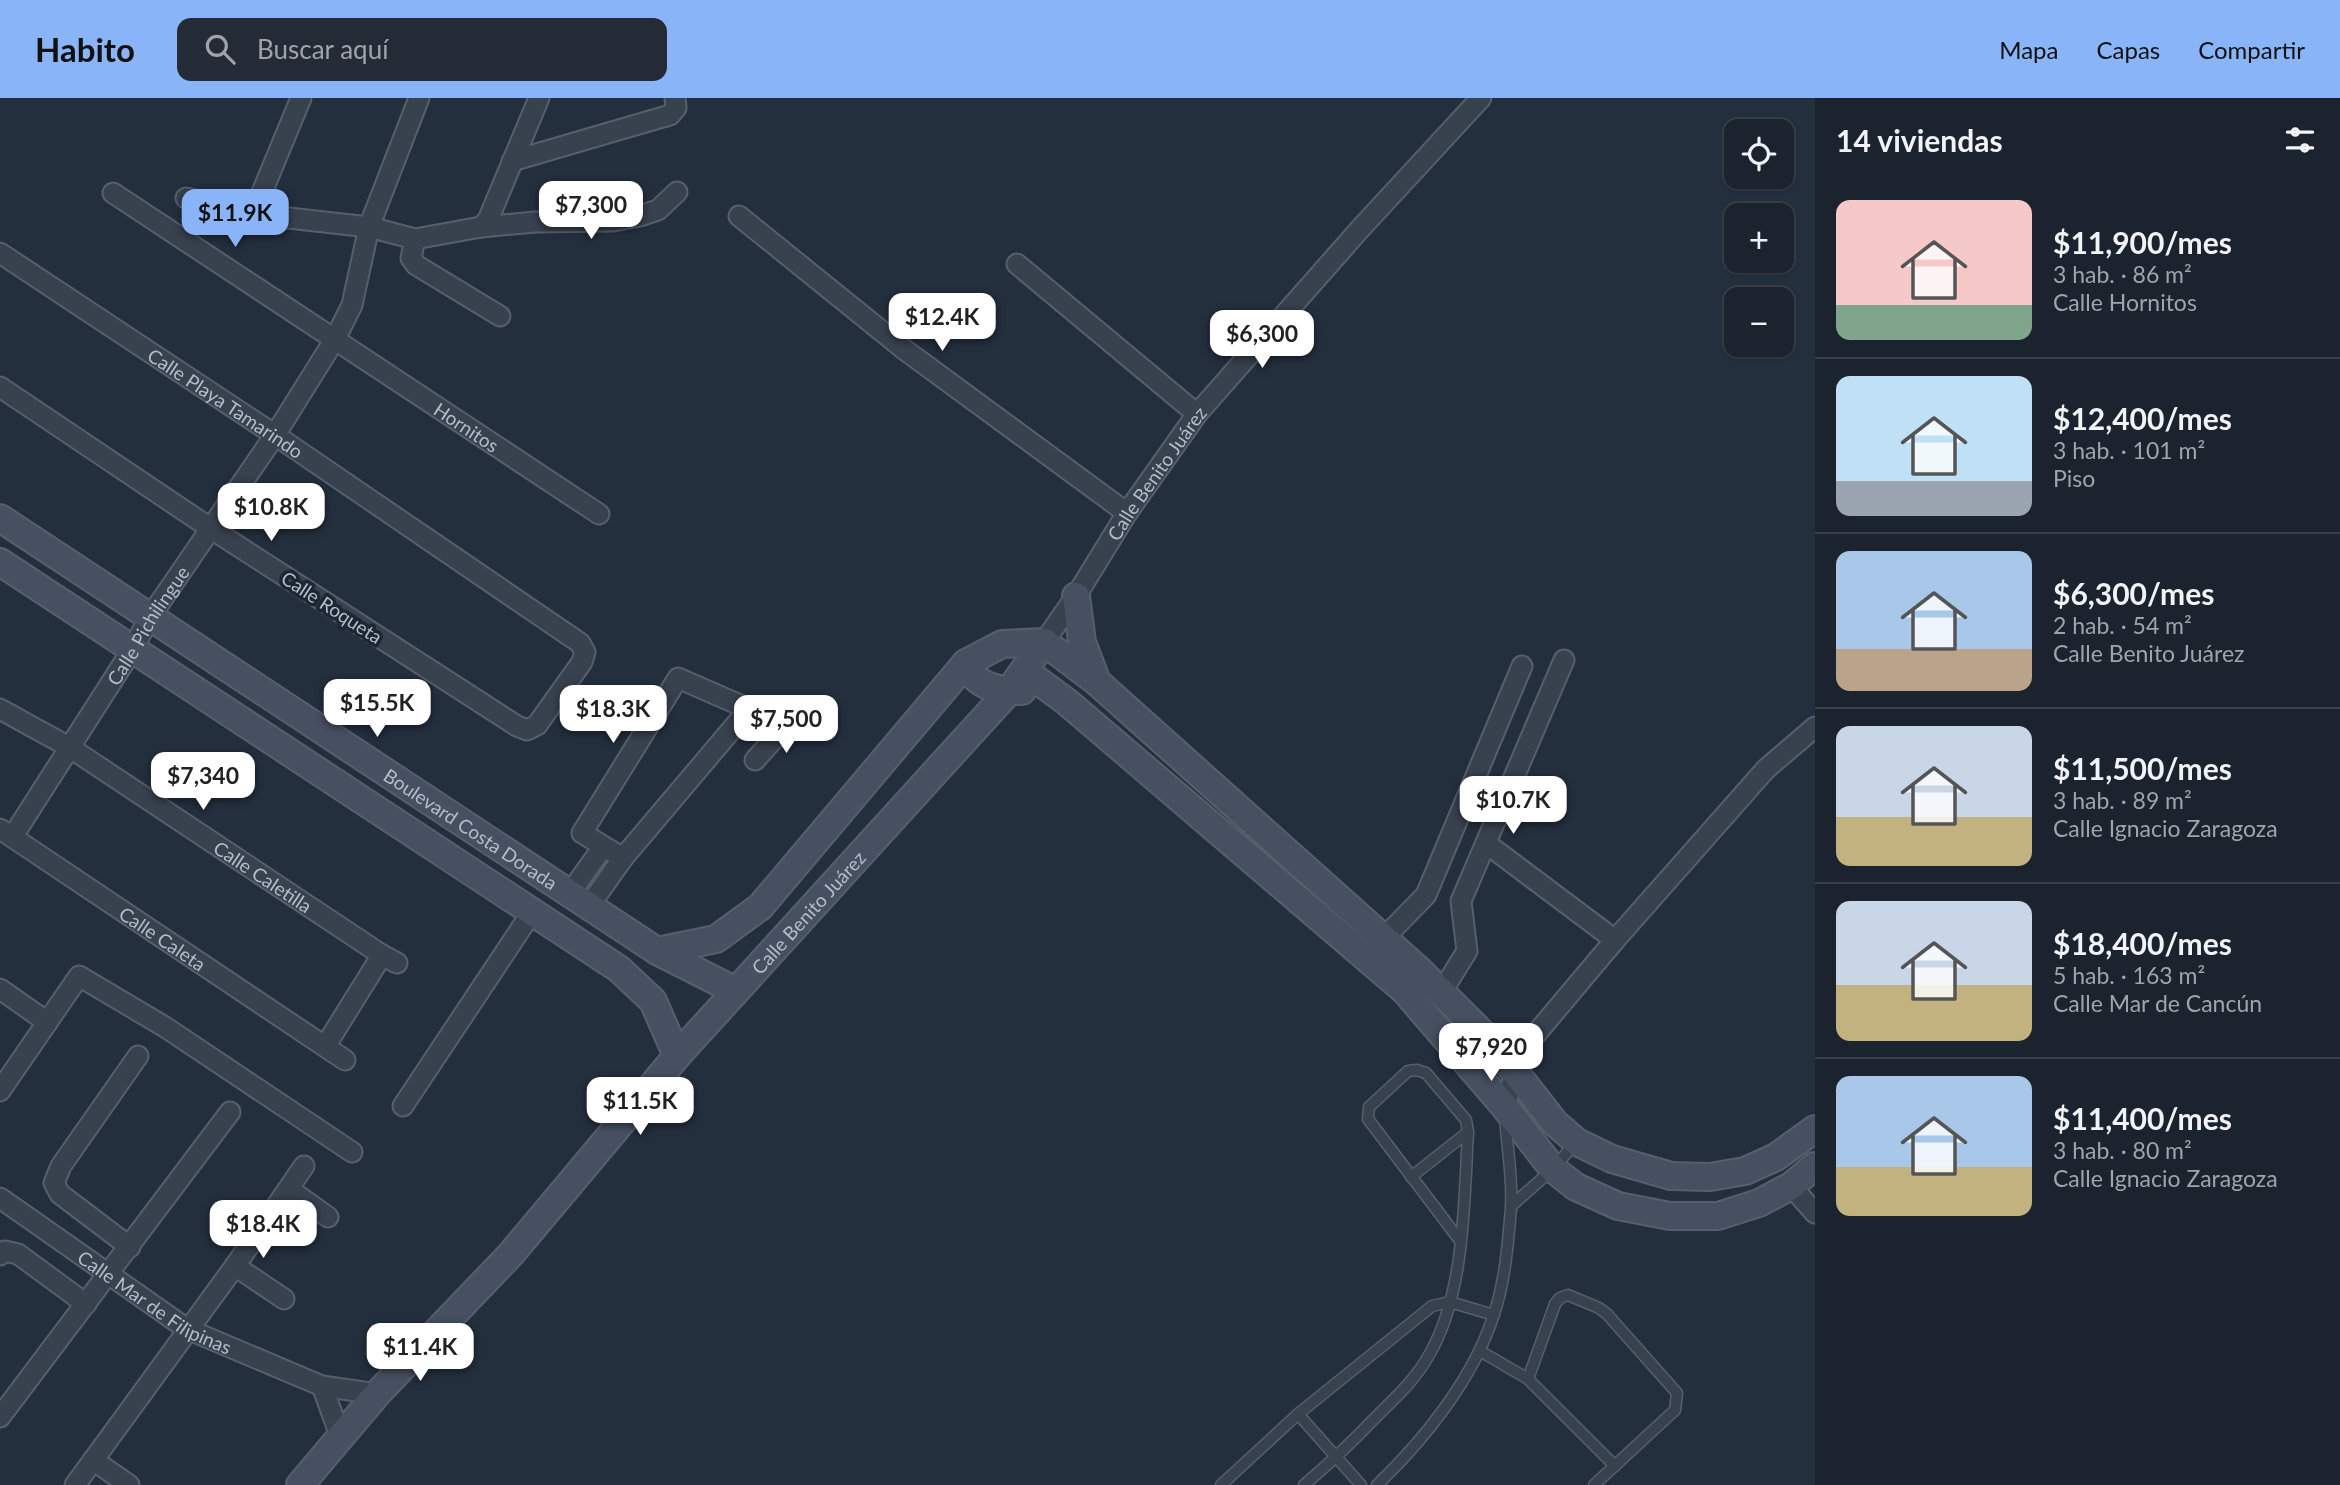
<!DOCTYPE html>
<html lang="es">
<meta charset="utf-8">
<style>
body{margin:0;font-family:Lato,sans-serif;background:#242b36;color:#f1f3f6;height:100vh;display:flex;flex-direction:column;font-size:26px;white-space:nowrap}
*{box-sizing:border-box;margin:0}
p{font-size:23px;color:#a0a4aa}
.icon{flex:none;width:38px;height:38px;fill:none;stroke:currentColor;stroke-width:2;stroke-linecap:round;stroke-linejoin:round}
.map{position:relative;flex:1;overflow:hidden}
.side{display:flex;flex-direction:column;background:#1b232e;width:525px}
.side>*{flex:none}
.buttons{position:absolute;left:1724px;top:21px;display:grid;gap:14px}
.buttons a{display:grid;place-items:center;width:70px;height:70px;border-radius:14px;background:#1b232e;box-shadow:0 2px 5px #0004,0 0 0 2px #39404a;font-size:35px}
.price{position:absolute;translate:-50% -60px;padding:0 16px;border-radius:14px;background:#fff;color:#222;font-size:23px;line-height:46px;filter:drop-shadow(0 2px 4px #0008)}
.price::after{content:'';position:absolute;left:50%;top:42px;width:21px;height:16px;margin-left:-10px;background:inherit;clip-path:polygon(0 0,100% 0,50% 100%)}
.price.current{background:#8ab4f8;color:#111}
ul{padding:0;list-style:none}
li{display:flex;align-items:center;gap:21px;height:175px;padding:0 21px}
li+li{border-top:2px solid #39404a}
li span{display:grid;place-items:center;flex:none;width:196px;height:140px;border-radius:14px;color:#555}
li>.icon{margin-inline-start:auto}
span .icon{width:84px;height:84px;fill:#fffc;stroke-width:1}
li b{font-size:30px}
h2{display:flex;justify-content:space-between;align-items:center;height:84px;padding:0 21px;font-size:30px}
header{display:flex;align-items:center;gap:42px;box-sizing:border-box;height:98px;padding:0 35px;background:#8ab4f8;color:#111}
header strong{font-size:33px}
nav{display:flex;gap:38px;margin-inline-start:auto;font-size:24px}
.search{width:490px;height:63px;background:#242b36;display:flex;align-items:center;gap:18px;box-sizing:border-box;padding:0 24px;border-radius:14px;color:#a0a4aa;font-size:26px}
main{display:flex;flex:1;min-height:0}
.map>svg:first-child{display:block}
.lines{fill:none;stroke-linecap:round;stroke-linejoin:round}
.lane-casing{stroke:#565f6c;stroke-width:13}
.street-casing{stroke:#565f6c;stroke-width:23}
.secondary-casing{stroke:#565f6c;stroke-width:30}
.lane{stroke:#38414e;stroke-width:10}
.street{stroke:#38414e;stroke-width:19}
.secondary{stroke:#465061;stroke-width:26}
.labels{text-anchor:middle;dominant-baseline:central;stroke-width:7;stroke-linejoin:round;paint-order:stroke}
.street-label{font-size:19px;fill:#b4bcc9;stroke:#1d2633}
</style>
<header>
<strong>Habito</strong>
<div class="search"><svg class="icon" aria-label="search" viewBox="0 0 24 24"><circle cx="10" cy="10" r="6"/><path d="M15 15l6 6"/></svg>Buscar aquí</div>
<nav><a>Mapa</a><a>Capas</a><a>Compartir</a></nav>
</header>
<main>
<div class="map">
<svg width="1815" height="1387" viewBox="0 0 1815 1387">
<rect width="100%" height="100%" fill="#242f3e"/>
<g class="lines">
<g class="lane-casing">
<g id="lane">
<polyline points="1411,1079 1468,1034"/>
<polyline points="1511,1108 1553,1071 1576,1044"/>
<polyline points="1480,1253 1528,1281 1615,1368"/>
<polyline points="1528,1281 1555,1206 1560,1200 1568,1197 1599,1210 1607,1216 1677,1295 1675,1312 1594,1387"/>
<polyline points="1298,1316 1361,1387"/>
<polyline points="1221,1387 1298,1316 1432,1208 1450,1204 1494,1217"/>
<path d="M 1304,1387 C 1330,1365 1354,1342 1377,1318 C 1396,1299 1416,1281 1429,1257 C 1465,1196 1464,1103 1468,1034 L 1466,1022 L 1426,975 L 1417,972 L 1408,973 L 1369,1009 L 1368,1021 L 1461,1144"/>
<path d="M 1377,1387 C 1424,1342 1474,1280 1494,1216 C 1505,1184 1508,1145 1511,1110 C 1513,1081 1507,1049 1505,1019"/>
</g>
</g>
<g class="street-casing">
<g id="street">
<polyline points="512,63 670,17 676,10 675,0"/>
<path id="s1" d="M 113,95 L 599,416"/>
<polyline points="186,100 253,116 369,129 415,141 481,129 535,124 613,123 640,118 658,112 677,94"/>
<polyline points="253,116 301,0"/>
<polyline points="739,118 905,252 1127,415"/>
<polyline points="481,129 488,122 539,0"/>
<polyline points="415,141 411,160 416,167 500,218"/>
<path id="s2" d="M 0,155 L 275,337 L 580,545 L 585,554 L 582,564 L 537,627 L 527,632 L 517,628 L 210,430 L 0,289"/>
<polyline points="1017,166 1197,316"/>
<path id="s3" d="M 1044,544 L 1076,498 L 1127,415 L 1197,316 L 1360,131 L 1481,0"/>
<path id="s4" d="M 0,611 L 69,649 L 382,857 L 397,865"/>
<polyline points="755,662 788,625"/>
<path id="s5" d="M 0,731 L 345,962"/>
<path id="s6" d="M 13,738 L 132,552 L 150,519 L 275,337 L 335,241 L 352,207 L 369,129 L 419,0"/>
<polyline points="1487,746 1615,842"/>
<polyline points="623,760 582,735 678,580 749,611 801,628"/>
<polyline points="570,795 603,749"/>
<polyline points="589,808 623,760 749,611"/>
<polyline points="1383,841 1426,797 1522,568"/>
<polyline points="0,891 47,924"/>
<polyline points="1441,895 1467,853 1461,803 1564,562"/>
<polyline points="326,947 382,857"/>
<polyline points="0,993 79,878 165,929 352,1054"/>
<polyline points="403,1008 532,814"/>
<polyline points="1504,1008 1522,958 1530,943 1615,842 1766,671 1815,629"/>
<polyline points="1791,1088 1815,1115"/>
<polyline points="289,1091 328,1119"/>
<path id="s7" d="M 0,1100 L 187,1231 L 322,1288 L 377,1296"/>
<polyline points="130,1149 60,1096 54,1085 61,1068 138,958"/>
<polyline points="0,1157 5,1153 18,1156 86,1206"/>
<polyline points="235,1168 284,1201"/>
<polyline points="322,1288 341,1340"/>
<polyline points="0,1319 230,1014"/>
<polyline points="93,1362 129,1387"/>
<polyline points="75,1387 235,1168 304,1068"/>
</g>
</g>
<g class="secondary-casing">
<g id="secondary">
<path id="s8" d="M 0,420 L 657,853 L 736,893"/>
<polyline points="0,464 619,871 653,903 677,958"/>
<polyline points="1076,498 1082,544 1097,584"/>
<polyline points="1044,544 1097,584 1420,873 1480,933 1516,975 1555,1025 1577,1044 1612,1061 1671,1078 1710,1079 1745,1073 1776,1059 1815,1031"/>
<path d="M 966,565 C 975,589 999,593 1022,593"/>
<polyline points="1025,573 1067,604 1404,892 1504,1008 1553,1071 1576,1089 1618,1108 1670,1118 1718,1118 1759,1105 1791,1088 1815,1068"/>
<polyline points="657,853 716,841 760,809 966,565 1002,546 1044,544"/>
<path id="s9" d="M 300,1387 L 377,1296 L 511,1156 L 677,958 L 1009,593 L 1044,544"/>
</g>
</g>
<use href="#lane" class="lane"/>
<use href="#street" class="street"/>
<use href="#secondary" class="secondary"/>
</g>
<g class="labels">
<g class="street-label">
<text stroke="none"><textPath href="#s2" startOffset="271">Calle Playa Tamarindo</textPath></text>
<text stroke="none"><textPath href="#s1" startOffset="424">Hornitos</textPath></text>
<text stroke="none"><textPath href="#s3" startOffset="203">Calle Benito Juárez</textPath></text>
<text transform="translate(332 509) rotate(33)">Calle Roqueta</text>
<text stroke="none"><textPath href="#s6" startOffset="250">Calle Pichilingue</textPath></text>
<text stroke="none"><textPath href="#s8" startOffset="564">Boulevard Costa Dorada</textPath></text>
<text stroke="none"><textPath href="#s4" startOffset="312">Calle Caletilla</textPath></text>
<text stroke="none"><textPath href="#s9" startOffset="766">Calle Benito Juárez</textPath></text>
<text stroke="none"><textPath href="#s5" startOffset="196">Calle Caleta</textPath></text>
<text stroke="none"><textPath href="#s7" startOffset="187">Calle Mar de Filipinas</textPath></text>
</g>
</g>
</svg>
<div class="buttons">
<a><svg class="icon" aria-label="locate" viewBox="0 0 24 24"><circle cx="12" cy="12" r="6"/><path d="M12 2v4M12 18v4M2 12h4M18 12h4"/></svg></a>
<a>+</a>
<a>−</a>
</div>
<b class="price" style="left:591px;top:143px">$7,300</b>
<b class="price current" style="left:235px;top:151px">$11.9K</b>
<b class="price" style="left:942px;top:255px">$12.4K</b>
<b class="price" style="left:1262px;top:272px">$6,300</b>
<b class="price" style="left:271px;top:445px">$10.8K</b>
<b class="price" style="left:377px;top:641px">$15.5K</b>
<b class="price" style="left:613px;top:647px">$18.3K</b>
<b class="price" style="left:786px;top:657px">$7,500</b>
<b class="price" style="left:203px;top:714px">$7,340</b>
<b class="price" style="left:1513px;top:738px">$10.7K</b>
<b class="price" style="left:1491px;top:985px">$7,920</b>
<b class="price" style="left:640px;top:1039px">$11.5K</b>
<b class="price" style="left:263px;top:1162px">$18.4K</b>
<b class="price" style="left:420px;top:1285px">$11.4K</b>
</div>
<section class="side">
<h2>14 viviendas<svg class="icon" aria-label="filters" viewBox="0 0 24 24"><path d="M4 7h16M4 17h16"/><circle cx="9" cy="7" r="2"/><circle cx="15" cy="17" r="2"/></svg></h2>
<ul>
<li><span style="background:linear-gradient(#f6c9c9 75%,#7fa58c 0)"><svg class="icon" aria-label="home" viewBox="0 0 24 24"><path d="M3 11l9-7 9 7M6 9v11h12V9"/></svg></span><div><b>$11,900/mes</b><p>3 hab. · 86 m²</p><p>Calle Hornitos</p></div></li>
<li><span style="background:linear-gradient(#bfe0f5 75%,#9aa5b1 0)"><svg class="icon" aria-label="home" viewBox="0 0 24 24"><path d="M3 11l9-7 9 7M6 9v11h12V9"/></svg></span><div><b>$12,400/mes</b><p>3 hab. · 101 m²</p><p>Piso</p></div></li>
<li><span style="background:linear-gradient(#a9c7e8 70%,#b9a48a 0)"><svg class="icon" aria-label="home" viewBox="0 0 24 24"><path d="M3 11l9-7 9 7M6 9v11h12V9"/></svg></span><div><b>$6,300/mes</b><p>2 hab. · 54 m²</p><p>Calle Benito Juárez</p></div></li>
<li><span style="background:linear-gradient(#c9d6e8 65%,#c2b280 0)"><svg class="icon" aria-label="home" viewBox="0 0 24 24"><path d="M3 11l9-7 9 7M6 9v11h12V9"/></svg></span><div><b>$11,500/mes</b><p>3 hab. · 89 m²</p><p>Calle Ignacio Zaragoza</p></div></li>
<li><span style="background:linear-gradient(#c9d6e8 60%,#c2b280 0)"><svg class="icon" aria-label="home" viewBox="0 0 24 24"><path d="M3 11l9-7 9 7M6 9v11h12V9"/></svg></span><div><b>$18,400/mes</b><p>5 hab. · 163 m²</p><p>Calle Mar de Cancún</p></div></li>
<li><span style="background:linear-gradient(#a9c7e8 65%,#c2b280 0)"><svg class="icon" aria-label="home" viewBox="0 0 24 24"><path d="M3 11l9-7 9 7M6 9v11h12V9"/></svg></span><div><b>$11,400/mes</b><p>3 hab. · 80 m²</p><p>Calle Ignacio Zaragoza</p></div></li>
</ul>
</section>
</main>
